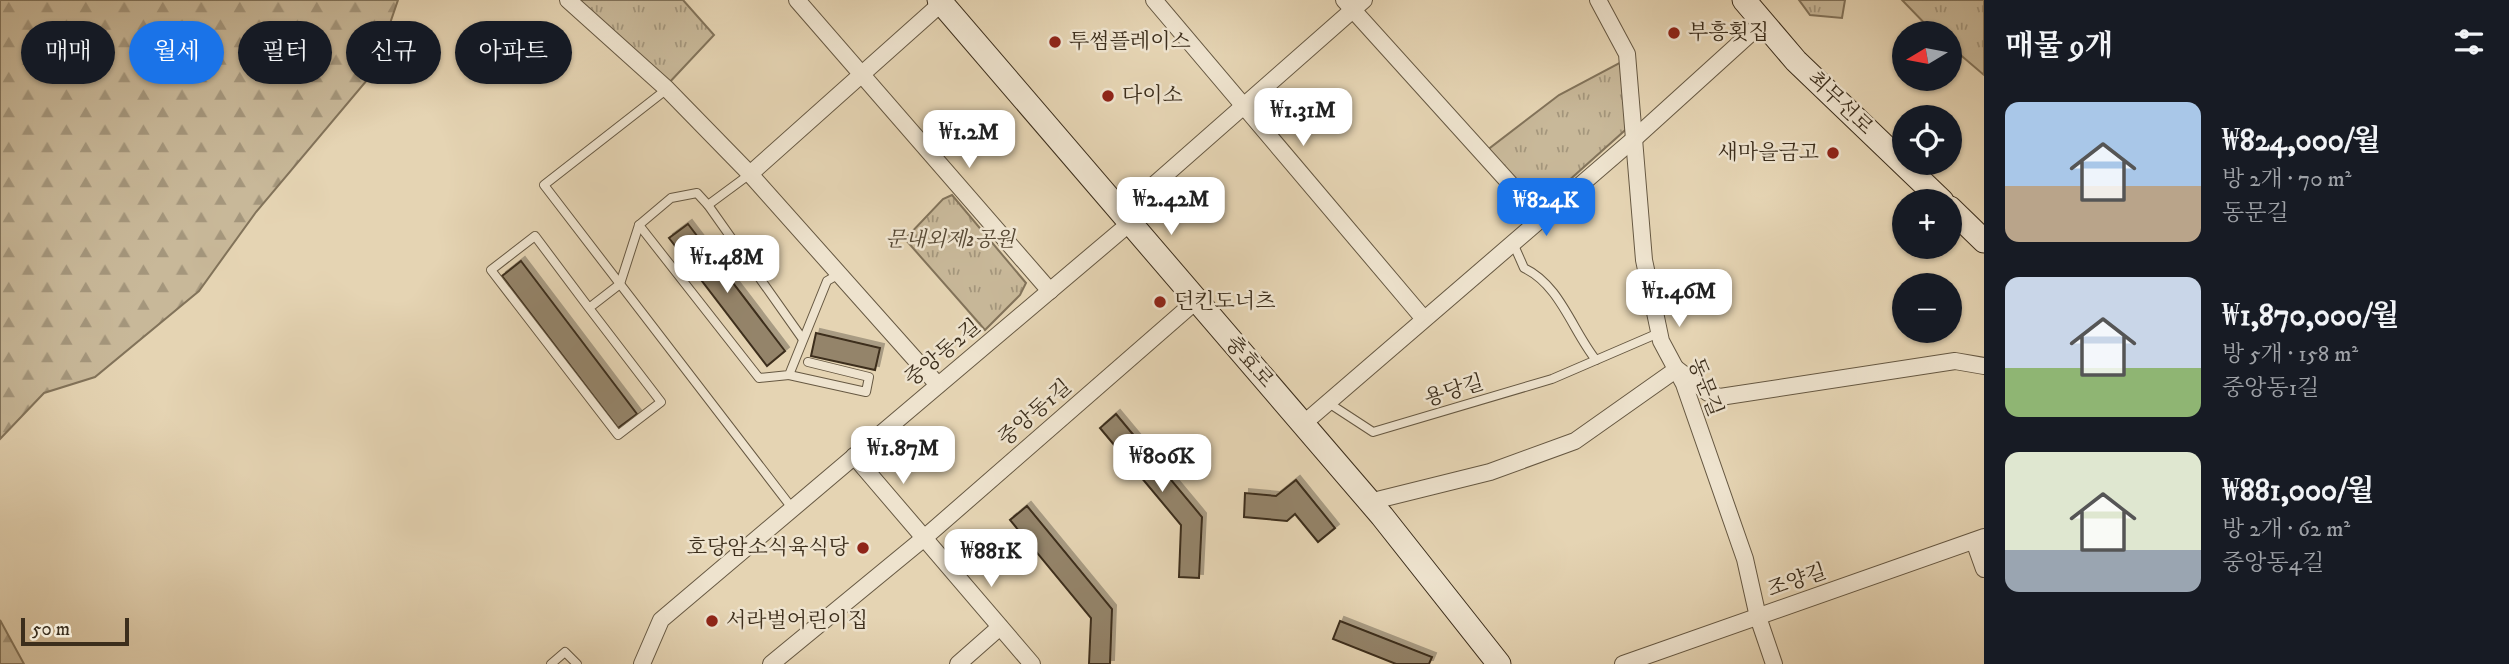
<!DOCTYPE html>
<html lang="ko">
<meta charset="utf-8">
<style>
body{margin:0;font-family:"IM FELL DW Pica","Noto Serif KR",serif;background:#242831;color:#f1f3f6;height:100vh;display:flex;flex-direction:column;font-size:26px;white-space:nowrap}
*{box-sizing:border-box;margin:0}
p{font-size:23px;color:#9ea1a6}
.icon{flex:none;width:38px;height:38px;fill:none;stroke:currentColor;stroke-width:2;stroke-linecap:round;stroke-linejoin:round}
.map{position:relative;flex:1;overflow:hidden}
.panel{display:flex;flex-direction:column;background:#171b24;width:525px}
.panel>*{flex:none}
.banner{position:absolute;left:21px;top:21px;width:665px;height:63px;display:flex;gap:14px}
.needle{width:46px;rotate:260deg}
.controls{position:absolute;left:1892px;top:21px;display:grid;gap:14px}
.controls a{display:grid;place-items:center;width:70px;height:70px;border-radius:50%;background:#171b24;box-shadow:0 2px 5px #0004;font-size:35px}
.scale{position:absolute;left:21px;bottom:18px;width:108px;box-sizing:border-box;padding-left:7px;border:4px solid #3c2e1c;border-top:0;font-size:19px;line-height:24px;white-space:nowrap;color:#3c2e1c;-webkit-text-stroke:5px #eee3ce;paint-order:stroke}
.price{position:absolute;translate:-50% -60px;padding:0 16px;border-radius:14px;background:#fff;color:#222;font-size:23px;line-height:46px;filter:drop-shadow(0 2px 4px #0008)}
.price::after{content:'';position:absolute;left:50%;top:42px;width:21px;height:16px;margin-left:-10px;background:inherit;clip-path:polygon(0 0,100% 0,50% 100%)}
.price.active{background:#1a73e8;color:#fff}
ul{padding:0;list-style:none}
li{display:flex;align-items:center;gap:21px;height:175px;padding:0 21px}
li span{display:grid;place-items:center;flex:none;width:196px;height:140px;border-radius:14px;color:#555}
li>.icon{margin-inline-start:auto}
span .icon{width:84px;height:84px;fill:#fffc;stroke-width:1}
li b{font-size:30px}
h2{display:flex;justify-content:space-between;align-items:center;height:84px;padding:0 21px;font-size:30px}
.chip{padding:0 24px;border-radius:32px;background:#171b24;box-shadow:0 2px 5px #0004;font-size:24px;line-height:63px}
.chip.active{background:#1a73e8;color:#fff}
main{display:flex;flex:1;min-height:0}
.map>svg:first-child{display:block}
.forest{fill:url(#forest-firs);stroke:#82735a;stroke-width:2}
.park{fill:url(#park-tufts);stroke:#82735a;stroke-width:2}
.building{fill:#94846b;stroke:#3c2e1c;stroke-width:2;filter:url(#shadow)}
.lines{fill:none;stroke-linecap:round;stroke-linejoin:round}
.lane-casing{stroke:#665842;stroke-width:10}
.street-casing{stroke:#665842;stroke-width:18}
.secondary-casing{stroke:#3c2e1c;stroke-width:25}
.lane{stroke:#eee3ce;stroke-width:8}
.street{stroke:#eee3ce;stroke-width:16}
.secondary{stroke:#eee3ce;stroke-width:23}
.poi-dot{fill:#8f2418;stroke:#eee3ce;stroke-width:2.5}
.labels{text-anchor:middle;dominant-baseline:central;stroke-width:5;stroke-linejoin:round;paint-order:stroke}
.poi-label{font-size:21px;fill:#3c2e1c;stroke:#eee3ce;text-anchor:start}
.street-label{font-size:21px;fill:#3c2e1c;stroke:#eee3ce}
.park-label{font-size:21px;font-style:italic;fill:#584a35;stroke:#eee3ce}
</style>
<main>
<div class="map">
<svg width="1984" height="664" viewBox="0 0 1984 664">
<defs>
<pattern id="forest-firs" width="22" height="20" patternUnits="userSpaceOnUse" patternTransform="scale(1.75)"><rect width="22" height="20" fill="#c8b899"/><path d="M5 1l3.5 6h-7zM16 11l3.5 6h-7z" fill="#a4967c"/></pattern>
<pattern id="park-tufts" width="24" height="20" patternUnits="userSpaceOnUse" patternTransform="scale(1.75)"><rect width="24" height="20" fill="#c8b899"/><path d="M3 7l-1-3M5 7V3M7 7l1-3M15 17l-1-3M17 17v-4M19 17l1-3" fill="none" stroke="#a4967c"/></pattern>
<filter id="shadow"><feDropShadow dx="4" dy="-4" stdDeviation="0" flood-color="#0004"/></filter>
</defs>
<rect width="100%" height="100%" fill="#e5d4b3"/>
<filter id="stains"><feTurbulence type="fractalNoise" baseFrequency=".00286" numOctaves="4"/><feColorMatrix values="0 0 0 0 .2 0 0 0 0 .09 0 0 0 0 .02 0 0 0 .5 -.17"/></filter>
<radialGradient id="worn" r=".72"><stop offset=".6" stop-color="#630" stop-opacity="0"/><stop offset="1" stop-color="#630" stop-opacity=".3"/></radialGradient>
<g class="forest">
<polygon points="0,0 398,0 373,73 256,212 199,291 95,377 44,393 0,439"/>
<polygon points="0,620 24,664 0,664"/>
</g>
<g class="park">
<polygon points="574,0 683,0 714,35 667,85"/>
<polygon points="1799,0 1845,0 1842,18 1810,15"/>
<polygon points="1902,0 1984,0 1984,75 1950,46 1950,33 1934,33"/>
<polygon points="1625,60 1632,124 1538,208 1486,151 1559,95"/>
<polygon points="952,195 1026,283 1020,295 985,330 905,239 943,199"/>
</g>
<g class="building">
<polygon points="688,224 785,351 767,366 669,238"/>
<polygon points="521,261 637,414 618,428 502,276"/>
<polygon points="816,333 880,348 875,370 811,356"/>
<polygon points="1116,414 1202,517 1199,578 1179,577 1181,525 1100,428"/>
<polygon points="1296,480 1335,528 1318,542 1295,514 1287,521 1244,517 1245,493 1276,496"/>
<polygon points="1027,506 1112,609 1110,664 1089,664 1091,618 1010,520"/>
<polygon points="1340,621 1432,657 1429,664 1396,664 1333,639"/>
</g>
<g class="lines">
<g class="lane-casing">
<g id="lane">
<polyline points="667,89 544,185 792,508"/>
<polyline points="708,205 802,338"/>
<polyline points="639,225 759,378 789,375 827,281 839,274"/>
<path d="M 1513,243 L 1524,268 C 1560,285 1572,330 1596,360"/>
<polyline points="589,308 661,402 618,435 491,270 535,236 589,308 620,284 639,225 671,198 697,193 708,205 750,174"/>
<polyline points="789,375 866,392 869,377 808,362"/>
<polyline points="1327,402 1373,432 1552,379 1661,332"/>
<polyline points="551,664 565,652 577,664"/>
</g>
</g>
<g class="street-casing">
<g id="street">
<polyline points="568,0 667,89 750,174 945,0"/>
<polyline points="797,0 1050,291"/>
<polyline points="1154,0 1424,319"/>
<polyline points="1344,0 1541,218"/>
<polyline points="1598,0 1627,54 1644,260 1661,341 1684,384 1745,559 1758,617 1774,664"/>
<polyline points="750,174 938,385"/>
<polyline points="1122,213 1364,0"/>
<polyline points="1303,424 1635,138 1763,22"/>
<polyline points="854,456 1032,664"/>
<polyline points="1369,502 1490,472 1575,441 1677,369 1708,393 1720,397 1955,361 1984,366"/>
<polyline points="1974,541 1984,569"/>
<polyline points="642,664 661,620 1130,223"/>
<polyline points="771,664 923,539 1197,300"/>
<polyline points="958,664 1000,627"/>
<polyline points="1623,664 1984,537"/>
</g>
</g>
<g class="secondary-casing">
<g id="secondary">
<polyline points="939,0 1382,516 1499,664"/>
<polyline points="1744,0 1796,61 1942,201"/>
<polyline points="1950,208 1984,241"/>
</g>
</g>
<use href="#lane" class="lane"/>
<use href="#street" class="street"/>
<use href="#secondary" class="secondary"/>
</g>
<g class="poi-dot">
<circle cx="1674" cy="33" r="7"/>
<circle cx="1055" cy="42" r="7"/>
<circle cx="1108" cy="96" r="7"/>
<circle cx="1833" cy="153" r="7"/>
<circle cx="1160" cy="302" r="7"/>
<circle cx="863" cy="548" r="7"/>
<circle cx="712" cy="621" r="7"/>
</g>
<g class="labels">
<g class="poi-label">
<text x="1688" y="33">부흥횟집</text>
<text x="1069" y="42">투썸플레이스</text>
<text x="1122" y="96">다이소</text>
<text x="1819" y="153" text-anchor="end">새마을금고</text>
<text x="1174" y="302">던킨도너츠</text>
<text x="849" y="548" text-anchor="end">호당암소식육식당</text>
<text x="726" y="621">서라벌어린이집</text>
</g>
<g class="street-label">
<text transform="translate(1840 103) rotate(44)">최무선로</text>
<text transform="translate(943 353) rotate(-40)">중앙동2길</text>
<text transform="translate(1249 362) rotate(49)">충효로</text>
<text transform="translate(1705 387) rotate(69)">동문길</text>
<text transform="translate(1454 391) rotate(-17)">용당길</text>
<text transform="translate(1035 413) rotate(-41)">중앙동1길</text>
<text transform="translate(1797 581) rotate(-19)">조양길</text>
</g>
<g class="park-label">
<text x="950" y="240">문내외제2공원</text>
</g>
</g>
<rect width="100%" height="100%" filter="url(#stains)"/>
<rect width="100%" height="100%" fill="url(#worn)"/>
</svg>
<div class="controls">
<a><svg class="needle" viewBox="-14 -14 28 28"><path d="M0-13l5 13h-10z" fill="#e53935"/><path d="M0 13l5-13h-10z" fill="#9ea1a6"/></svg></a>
<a><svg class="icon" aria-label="locate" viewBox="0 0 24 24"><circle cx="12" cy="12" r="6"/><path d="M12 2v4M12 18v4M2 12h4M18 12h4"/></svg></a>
<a>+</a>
<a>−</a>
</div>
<div class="scale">50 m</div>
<b class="price" style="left:1303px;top:148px">₩1.31M</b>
<b class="price" style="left:969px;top:170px">₩1.2M</b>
<b class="price" style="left:1171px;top:237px">₩2.42M</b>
<b class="price active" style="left:1546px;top:238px">₩824K</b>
<b class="price" style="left:727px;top:295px">₩1.48M</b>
<b class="price" style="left:1679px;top:329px">₩1.46M</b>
<b class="price" style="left:903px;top:486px">₩1.87M</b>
<b class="price" style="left:1162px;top:494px">₩806K</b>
<b class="price" style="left:991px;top:589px">₩881K</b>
<div class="banner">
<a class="chip">매매</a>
<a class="chip active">월세</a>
<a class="chip">필터</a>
<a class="chip">신규</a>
<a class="chip">아파트</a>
</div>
</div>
<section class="panel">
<h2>매물 9개<svg class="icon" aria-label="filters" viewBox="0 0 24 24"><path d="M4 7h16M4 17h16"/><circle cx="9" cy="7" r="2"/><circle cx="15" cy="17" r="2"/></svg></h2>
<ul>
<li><span style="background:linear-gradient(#a9c7e8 60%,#b9a48a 0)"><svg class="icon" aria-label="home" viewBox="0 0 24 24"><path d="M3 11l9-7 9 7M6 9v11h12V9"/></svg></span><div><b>₩824,000/월</b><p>방 2개 · 70 m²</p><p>동문길</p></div></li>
<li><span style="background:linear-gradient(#c9d6e8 65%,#8fb573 0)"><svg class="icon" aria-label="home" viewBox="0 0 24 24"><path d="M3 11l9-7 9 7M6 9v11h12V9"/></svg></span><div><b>₩1,870,000/월</b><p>방 5개 · 158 m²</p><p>중앙동1길</p></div></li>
<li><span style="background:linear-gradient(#dfe7d0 70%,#9aa5b1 0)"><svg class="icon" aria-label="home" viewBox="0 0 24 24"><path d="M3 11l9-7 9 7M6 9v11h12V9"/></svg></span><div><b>₩881,000/월</b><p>방 2개 · 62 m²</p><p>중앙동4길</p></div></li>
</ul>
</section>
</main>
